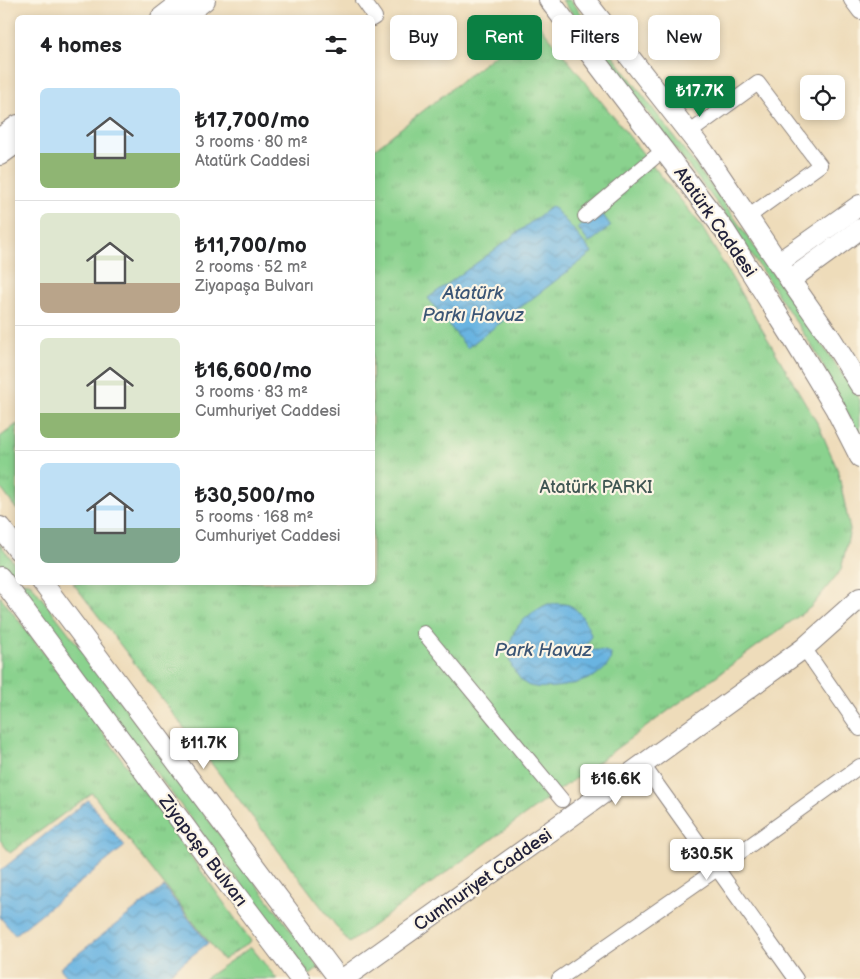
<!DOCTYPE html>
<meta charset="utf-8">
<style>
body{margin:0;font-family:"Balsamiq Sans",sans-serif;background:#f6f6f6;color:#202124;height:100vh;display:flex;flex-direction:column;font-size:19px;white-space:nowrap}
*{box-sizing:border-box;margin:0}
p{font-size:16px;color:#757577}
.icon{flex:none;width:28px;height:28px;fill:none;stroke:currentColor;stroke-width:2;stroke-linecap:round;stroke-linejoin:round}
.map{position:relative;flex:1;overflow:hidden}
.sheet{position:absolute;left:15px;top:15px;width:360px;height:570px;display:flex;flex-direction:column;background:#fff;border-radius:8px;box-shadow:0 2px 8px #0003}
.sheet>*{flex:none}
.hud{position:absolute;left:390px;top:15px;width:395px;height:45px;display:flex;gap:10px}
.tools{position:absolute;left:800px;top:75px;display:grid;gap:10px}
.tools a{display:grid;place-items:center;width:45px;height:45px;border-radius:8px;background:#fff;box-shadow:0 2px 8px #0003;font-size:25px}
.price{position:absolute;translate:-50% -42px;padding:0 11px;border-radius:5px;background:#fff;color:#222;font-size:16px;line-height:32px;filter:drop-shadow(0 1px 2px #0008)}
.price::after{content:'';position:absolute;left:50%;top:30px;width:15px;height:11px;margin-left:-8px;background:inherit;clip-path:polygon(0 0,100% 0,50% 100%)}
.price.selected{background:#0b8043;color:#fff}
ul{padding:0;list-style:none}
li{display:flex;align-items:center;gap:15px;height:125px;padding:0 25px}
li+li{border-top:1px solid #e0e0e0}
li span{display:grid;place-items:center;flex:none;width:140px;height:100px;border-radius:8px;color:#555}
li>.icon{margin-inline-start:auto}
span .icon{width:60px;height:60px;fill:#fffc;stroke-width:1}
li b{font-size:21px}
h2{display:flex;justify-content:space-between;align-items:center;height:60px;padding:0 25px;font-size:21px}
.tag{padding:0 18px;border-radius:8px;background:#fff;box-shadow:0 2px 8px #0003;font-size:18px;line-height:45px}
.tag.selected{background:#0b8043;color:#fff}
.map>svg:first-child{display:block}
.grass{fill:#8ad28e;stroke:#567a64}
.park{fill:url(#park-tufts);stroke:#567a64}
.water{fill:url(#water-waves);stroke:#466b8e}
.lines{fill:none;stroke-linecap:round;stroke-linejoin:round}
.street-casing{stroke:#887f7a;stroke-width:16}
.secondary-casing{stroke:#887f7a;stroke-width:22}
.street{stroke:#fff;stroke-width:14}
.secondary{stroke:#fff;stroke-width:20}
.labels{text-anchor:middle;dominant-baseline:central;stroke-width:4.5;stroke-linejoin:round;paint-order:stroke}
.street-label{font-size:18px;fill:#22223b;stroke:#fcf5e5}
.park-label{font-size:18px;fill:#415754;stroke:#fcf5e5}
.water-label{font-size:19px;font-style:italic;fill:#3b5575;stroke:#fcf5e5}
</style>
<div class="map">
<svg width="860" height="979" viewBox="0 0 860 979">
<defs>
<pattern id="park-tufts" width="24" height="20" patternUnits="userSpaceOnUse" patternTransform="scale(1.25)"><rect width="24" height="20" fill="#8ad28e"/><path d="M3 7l-1-3M5 7V3M7 7l1-3M15 17l-1-3M17 17v-4M19 17l1-3" fill="none" stroke="#77b47b"/></pattern>
<pattern id="water-waves" width="16" height="10" patternUnits="userSpaceOnUse" patternTransform="scale(1.25)"><rect width="16" height="10" fill="#69b4e1"/><path d="M0 5q4-4 8 0t8 0" fill="none" stroke="#5692b8"/></pattern>
</defs>
<rect width="100%" height="100%" fill="#fcf5e5"/>
<filter id="ink" filterUnits="userSpaceOnUse"><feTurbulence type="fractalNoise" baseFrequency=".02" numOctaves="2"/><feDisplacementMap in="SourceGraphic" scale="10" xChannelSelector="R" yChannelSelector="G"/><feConvolveMatrix kernelMatrix="1 2 1 2 8 2 1 2 1" color-interpolation-filters="sRGB"/></filter>
<filter id="wash" filterUnits="userSpaceOnUse"><feTurbulence type="fractalNoise" baseFrequency=".0096" numOctaves="4" result="noise"/><feDisplacementMap in="SourceGraphic" scale="20" xChannelSelector="R" yChannelSelector="G"/><feGaussianBlur stdDeviation="1.12" result="paint"/><feColorMatrix in="noise" values="0 0 0 0 0 0 0 0 0 0 0 0 0 0 0 0 0 1.4 0 .05"/><feComposite in="paint" operator="in"/></filter>
<g filter="url(#wash)">
<rect width="100%" height="100%" fill="#eedcba"/>
<g class="grass">
<polygon points="562,0 571,0 727,207 860,400 860,438 817,354 722,210"/>
<polygon points="0,544 17,567 18,582 30,583 65,628 319,968 310,975 0,568"/>
<polygon points="251,947 277,979 204,979"/>
</g>
<g class="park">
<polygon points="537,22 700,224 819,426 838,471 850,530 841,570 811,607 349,943 73,583 372,582 373,150"/>
<polygon points="17,424 17,510 0,487 0,437"/>
<polygon points="0,596 84,706 251,941 223,960 92,793 10,853 0,840"/>
</g>
<g class="water">
<polygon points="552,206 572,228 592,253 467,348 428,298 492,252"/>
<polygon points="600,211 611,226 589,243 578,228"/>
<path d="M 548,604 C 554,604 563,603 569,605 C 580,610 587,624 591,635 L 587,644 L 576,649 L 575,654 C 585,651 602,647 611,654 C 612,681 551,692 530,686 C 523,684 518,676 514,670 C 509,662 509,658 510,648 C 511,627 529,613 548,604 Z"/>
<polygon points="88,800 125,846 15,935 0,917 0,871"/>
<polygon points="164,887 208,943 162,979 69,979 60,968"/>
</g>
</g>
<g filter="url(#ink)">
<g class="lines">
<g class="street-casing">
<g id="street">
<polyline points="363,0 375,17 372,19"/>
<polyline points="851,0 860,12"/>
<polyline points="689,133 758,83 820,165 748,217"/>
<polyline points="585,216 655,157"/>
<polyline points="424,633 562,800"/>
<polyline points="804,648 860,729"/>
<polyline points="643,765 796,979"/>
<polyline points="559,979 717,869 860,766"/>
</g>
</g>
<g class="secondary-casing">
<g id="secondary">
<polyline points="549,0 725,231 792,337 835,408 860,457"/>
<polyline points="585,0 704,152 790,280 832,340 860,385"/>
<polyline points="161,18 184,0"/>
<polyline points="182,18 205,0"/>
<polyline points="0,138 18,125"/>
<polyline points="0,155 18,142"/>
<polyline points="778,263 860,205"/>
<polyline points="790,280 860,229"/>
<polyline points="0,527 18,550"/>
<polyline points="0,577 206,855 300,979"/>
<polyline points="42,582 339,979"/>
<polyline points="343,979 569,818 804,648 860,598"/>
</g>
</g>
<use href="#street" class="street"/>
<use href="#secondary" class="secondary"/>
</g>
</g>
<g class="labels">
<g class="street-label">
<text transform="translate(715 222) rotate(55)">Atatürk Caddesi</text>
<text transform="translate(203 851) rotate(53)">Ziyapaşa Bulvarı</text>
<text transform="translate(483 880) rotate(-35)">Cumhuriyet Caddesi</text>
</g>
<g class="park-label">
<text x="596" y="487">Atatürk PARKI</text>
</g>
<g class="water-label">
<text x="473" y="293">Atatürk<tspan x="473" dy="22">Parkı Havuz</tspan></text>
<text x="543" y="650">Park Havuz</text>
</g>
</g>
</svg>
<div class="tools">
<a><svg class="icon" aria-label="locate" viewBox="0 0 24 24"><circle cx="12" cy="12" r="6"/><path d="M12 2v4M12 18v4M2 12h4M18 12h4"/></svg></a>
</div>
<b class="price selected" style="left:700px;top:118px">₺17.7K</b>
<b class="price" style="left:204px;top:770px">₺11.7K</b>
<b class="price" style="left:616px;top:806px">₺16.6K</b>
<b class="price" style="left:707px;top:881px">₺30.5K</b>
<div class="hud">
<a class="tag">Buy</a>
<a class="tag selected">Rent</a>
<a class="tag">Filters</a>
<a class="tag">New</a>
</div>
<section class="sheet">
<h2>4 homes<svg class="icon" aria-label="filters" viewBox="0 0 24 24"><path d="M4 7h16M4 17h16"/><circle cx="9" cy="7" r="2"/><circle cx="15" cy="17" r="2"/></svg></h2>
<ul>
<li><span style="background:linear-gradient(#bfe0f5 65%,#8fb573 0)"><svg class="icon" aria-label="home" viewBox="0 0 24 24"><path d="M3 11l9-7 9 7M6 9v11h12V9"/></svg></span><div><b>₺17,700/mo</b><p>3 rooms · 80 m²</p><p>Atatürk Caddesi</p></div></li>
<li><span style="background:linear-gradient(#dfe7d0 70%,#b9a48a 0)"><svg class="icon" aria-label="home" viewBox="0 0 24 24"><path d="M3 11l9-7 9 7M6 9v11h12V9"/></svg></span><div><b>₺11,700/mo</b><p>2 rooms · 52 m²</p><p>Ziyapaşa Bulvarı</p></div></li>
<li><span style="background:linear-gradient(#dfe7d0 75%,#8fb573 0)"><svg class="icon" aria-label="home" viewBox="0 0 24 24"><path d="M3 11l9-7 9 7M6 9v11h12V9"/></svg></span><div><b>₺16,600/mo</b><p>3 rooms · 83 m²</p><p>Cumhuriyet Caddesi</p></div></li>
<li><span style="background:linear-gradient(#bfe0f5 65%,#7fa58c 0)"><svg class="icon" aria-label="home" viewBox="0 0 24 24"><path d="M3 11l9-7 9 7M6 9v11h12V9"/></svg></span><div><b>₺30,500/mo</b><p>5 rooms · 168 m²</p><p>Cumhuriyet Caddesi</p></div></li>
</ul>
</section>
</div>
